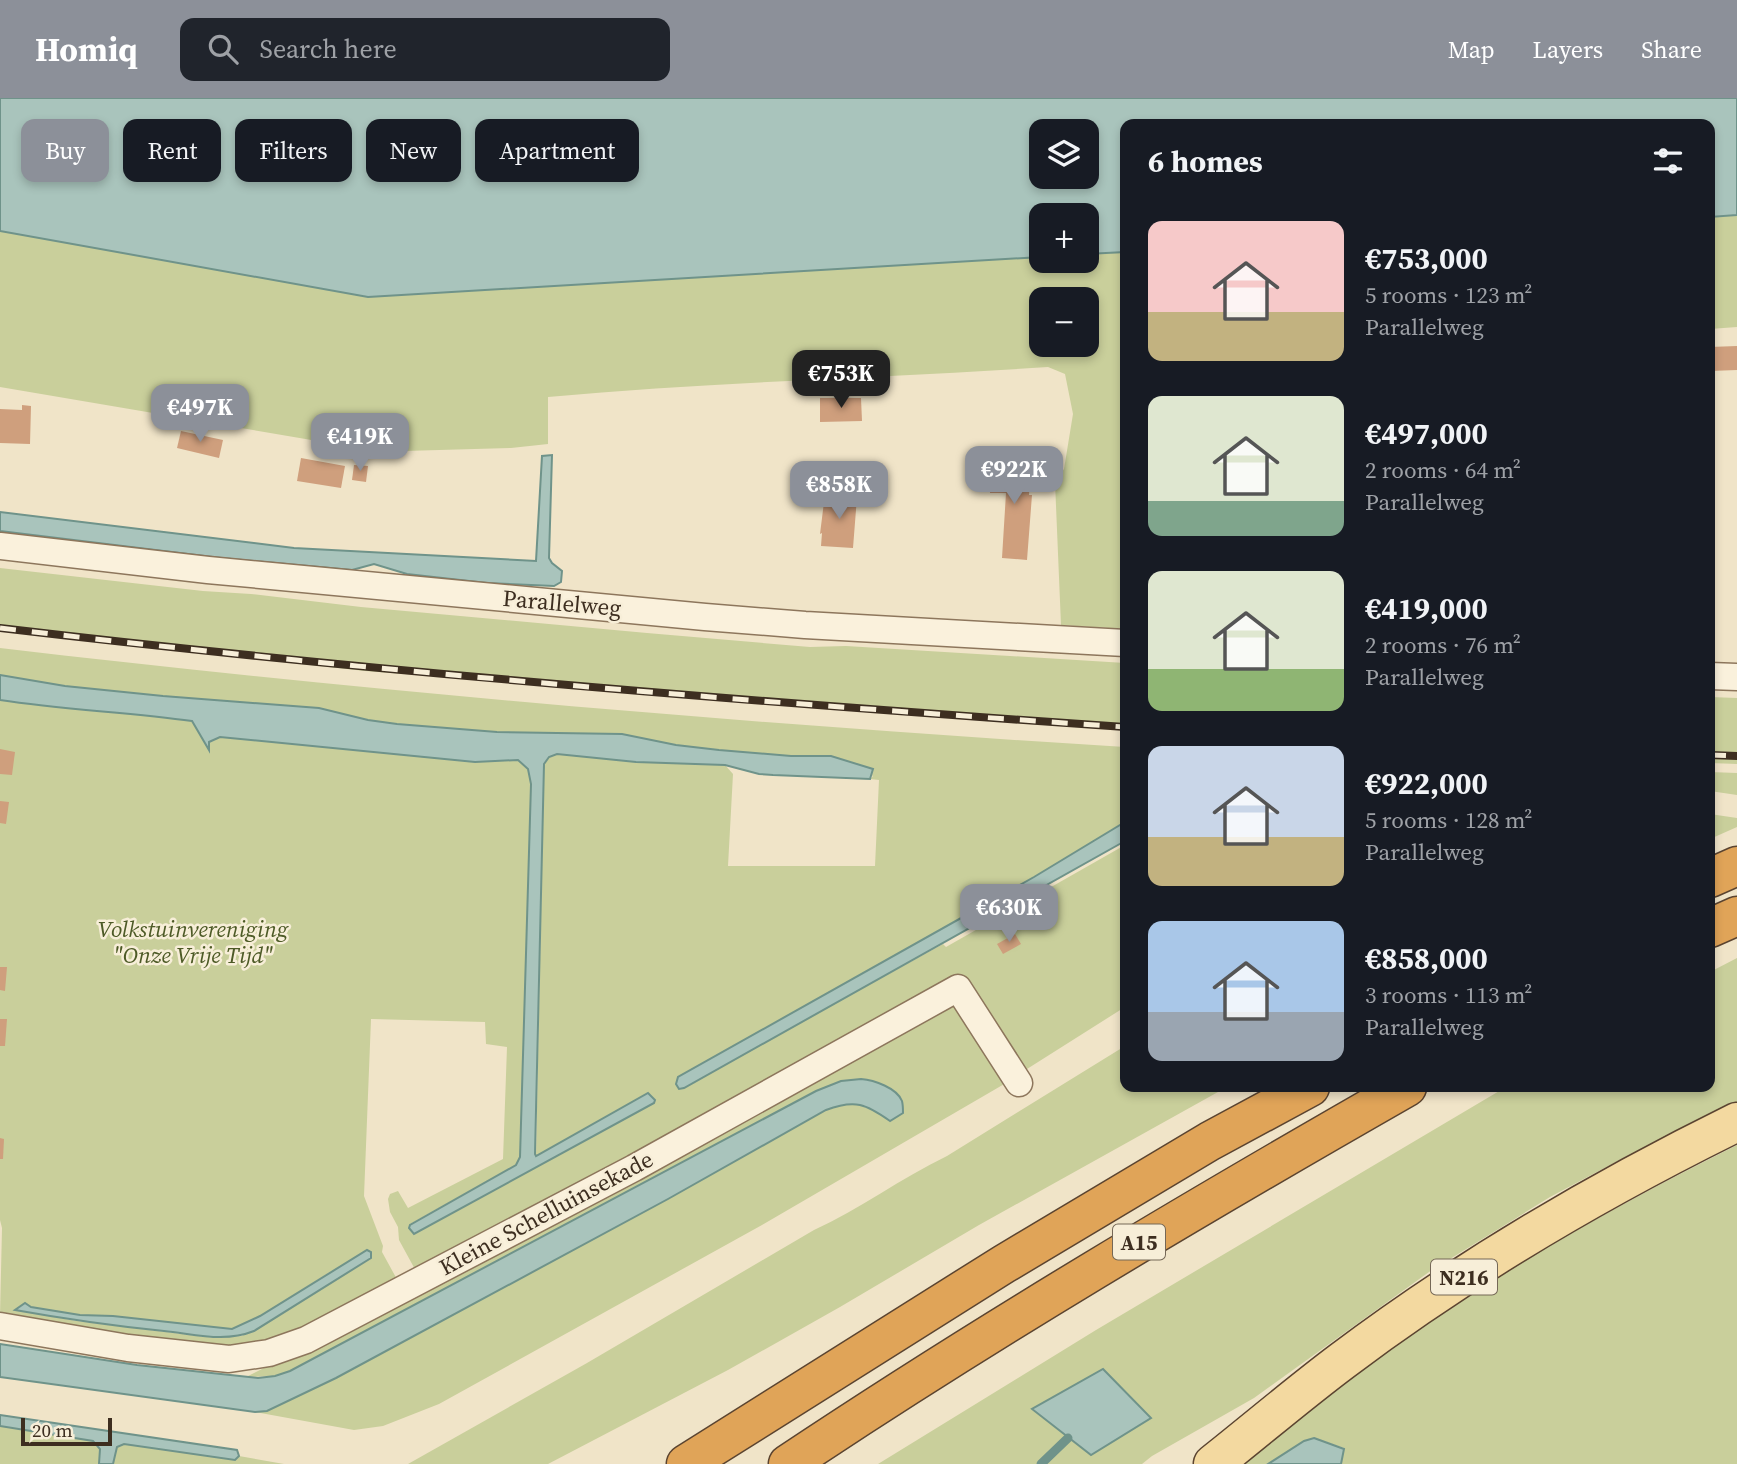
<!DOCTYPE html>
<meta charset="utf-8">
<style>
body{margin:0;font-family:"Source Serif 4",serif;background:#20242c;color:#f1f3f6;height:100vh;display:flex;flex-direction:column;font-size:26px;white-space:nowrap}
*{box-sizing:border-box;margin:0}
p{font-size:23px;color:#9ea1a6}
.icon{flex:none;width:38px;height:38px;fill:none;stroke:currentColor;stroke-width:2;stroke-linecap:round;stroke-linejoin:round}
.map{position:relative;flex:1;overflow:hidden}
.drawer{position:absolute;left:1120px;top:21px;width:595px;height:973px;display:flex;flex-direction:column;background:#171b24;border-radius:14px;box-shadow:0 4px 10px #0003}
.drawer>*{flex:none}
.guide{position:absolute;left:21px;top:21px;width:665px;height:63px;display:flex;gap:14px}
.buttons{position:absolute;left:1029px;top:21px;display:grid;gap:14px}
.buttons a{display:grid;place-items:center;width:70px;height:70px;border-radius:14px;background:#171b24;box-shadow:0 4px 10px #0003;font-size:35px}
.scale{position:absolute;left:21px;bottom:18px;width:91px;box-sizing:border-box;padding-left:7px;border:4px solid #3d2e20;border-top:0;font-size:19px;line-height:24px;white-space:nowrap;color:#3d2e20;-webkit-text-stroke:5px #f7eed8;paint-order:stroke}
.price{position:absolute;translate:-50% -60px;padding:0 16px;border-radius:14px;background:#8c9099;color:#fff;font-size:23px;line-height:46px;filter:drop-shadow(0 2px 4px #0008)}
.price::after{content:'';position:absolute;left:50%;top:42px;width:21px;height:16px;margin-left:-10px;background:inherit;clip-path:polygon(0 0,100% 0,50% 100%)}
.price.selected{background:#222;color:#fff}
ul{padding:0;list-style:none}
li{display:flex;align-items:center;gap:21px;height:175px;padding:0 28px}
li span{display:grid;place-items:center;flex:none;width:196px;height:140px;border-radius:14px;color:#555}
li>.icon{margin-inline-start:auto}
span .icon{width:84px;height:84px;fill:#fffc;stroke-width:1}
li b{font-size:30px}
h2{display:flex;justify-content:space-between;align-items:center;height:84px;padding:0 28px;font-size:30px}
.pill{padding:0 24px;border-radius:14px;background:#171b24;box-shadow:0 4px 10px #0003;font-size:24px;line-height:63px}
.pill.selected{background:#8c9099;color:#fff}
header{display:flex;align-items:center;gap:42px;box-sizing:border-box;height:98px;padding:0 35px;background:#8c9099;color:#fff}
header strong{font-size:33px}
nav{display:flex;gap:38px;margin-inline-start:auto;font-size:24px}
.search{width:490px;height:63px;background:#20242c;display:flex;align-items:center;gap:18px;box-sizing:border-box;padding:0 24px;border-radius:14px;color:#9ea1a6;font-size:26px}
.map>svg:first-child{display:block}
.green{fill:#c9cf9b;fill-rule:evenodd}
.water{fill:#a9c4bc;stroke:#6f938a;stroke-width:2;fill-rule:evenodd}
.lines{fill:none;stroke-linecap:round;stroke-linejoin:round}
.stream{stroke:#6f938a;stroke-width:9}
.building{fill:#cf9f7d}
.minor-casing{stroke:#8d765c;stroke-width:29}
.primary-casing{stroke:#5b4430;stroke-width:41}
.motorway-casing{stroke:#5b4430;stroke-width:41}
.minor{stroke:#faf1dc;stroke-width:26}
.primary{stroke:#f3d9a0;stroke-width:38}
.motorway{stroke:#e0a458;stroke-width:38}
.rail-casing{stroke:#3d2e20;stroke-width:8}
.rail{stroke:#f7eed8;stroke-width:5;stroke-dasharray:16;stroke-linecap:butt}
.labels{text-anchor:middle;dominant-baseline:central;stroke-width:5;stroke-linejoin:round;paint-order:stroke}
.shield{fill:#f7eed8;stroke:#756857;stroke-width:2}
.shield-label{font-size:21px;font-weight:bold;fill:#3d2e20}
.street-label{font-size:23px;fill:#3d2e20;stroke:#f7eed8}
.park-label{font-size:23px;font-style:italic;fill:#4d5a26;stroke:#f7eed8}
</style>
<header>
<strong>Homiq</strong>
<div class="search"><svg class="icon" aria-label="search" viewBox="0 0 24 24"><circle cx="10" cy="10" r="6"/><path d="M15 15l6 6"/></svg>Search here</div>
<nav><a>Map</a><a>Layers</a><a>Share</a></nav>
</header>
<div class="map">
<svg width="1737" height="1366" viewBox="0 0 1737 1366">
<rect width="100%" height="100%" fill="#f0e4c8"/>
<g class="green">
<polygon points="1737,117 1737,229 1710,231 1710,119"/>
<path d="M 0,133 L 368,199 L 1041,159 L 1041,163 L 1087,163 L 1087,156 L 1125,154 L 1125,531 L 1061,527 L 1055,384 L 1064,371 L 1073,316 L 1065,276 L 1048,269 C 882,280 714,284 548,299 L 548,346 L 511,350 L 404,353 L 329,345 L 0,289 ZM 1041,201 L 1087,201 L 1087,247 L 1041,247 Z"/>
<polygon points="0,470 203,493 251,496 361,509 647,535 810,549 846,548 1125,565 1125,629 365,573 0,533"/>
<path d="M 0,550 C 374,594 750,626 1125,649 L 1125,724 L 1034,779 L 678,979 L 679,991 L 943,846 L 946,849 L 1125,747 L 1125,909 L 1027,971 L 1020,969 L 963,878 L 540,1111 L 417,1175 L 399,1142 L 398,1129 L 390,1114 L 388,1101 L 390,1096 L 398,1093 L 408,1110 L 503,1061 L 507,949 L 486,946 L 485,924 L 371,921 L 364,1098 L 383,1148 L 382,1154 L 399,1185 L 308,1233 L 223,1253 L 0,1218 L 2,1130 L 0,1122 L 0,602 C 64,612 128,614 192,623 L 208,651 L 209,644 L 220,639 L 475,664 L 518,662 L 528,671 L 531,686 L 520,1059 L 516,1067 L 410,1126 L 409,1130 L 536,1058 L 544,666 L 549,659 L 557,656 L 636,664 L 725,667 L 733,676 L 728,768 L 875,768 L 879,682 L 870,681 L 873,678 L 831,658 L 791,658 L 719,652 L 676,647 L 622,636 L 497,634 L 397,626 L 368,622 L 319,610 L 163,598 L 65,588 L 0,577 ZM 333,1172 L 242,1238 L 215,1240 L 77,1223 L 16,1212 L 31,1209 L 80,1217 L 113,1218 L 232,1231 L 260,1218 Z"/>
<polygon points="1710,599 1737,600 1737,666 1710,665"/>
<polygon points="1710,674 1737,675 1737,697 1710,693"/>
<polygon points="1710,716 1737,720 1737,729 1710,741"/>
<polygon points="1737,860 1737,1004 1625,1059 1550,1099 1429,1174 1254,1300 1152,1358 1142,1366 878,1366 1096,1232 1506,989 1710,989 1710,874"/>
<path d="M 951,907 L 958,909 L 1006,985 L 762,1127 L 439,1306 L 383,1328 L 354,1332 L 255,1314 L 267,1313 L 336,1280 L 668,1101 L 826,1012 C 856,1001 866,1006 890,1023 L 902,1002 C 873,973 851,980 816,993 L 290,1273 L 275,1278 L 246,1279 L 328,1238 Z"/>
<path d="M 1125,948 L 1125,989 L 1227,989 L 979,1127 L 840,1209 L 728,1272 L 548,1366 L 408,1366 L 587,1265 L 814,1132 C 860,1111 901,1080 947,1058 Z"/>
<path d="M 1737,1047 L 1737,1366 L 1341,1366 L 1344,1350 L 1314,1340 L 1304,1343 L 1268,1366 L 1244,1366 C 1280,1337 1314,1307 1351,1279 C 1471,1189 1603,1114 1737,1047 Z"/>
<polygon points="0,1328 93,1343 100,1351 99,1366 0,1366"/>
<polygon points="124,1346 235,1362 239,1358 284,1366 113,1366 117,1349"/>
</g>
<g class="water">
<path d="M 0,0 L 1737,0 L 1737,117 L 1710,119 L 1710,26 L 1125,26 L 1125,154 L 1087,156 L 1087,117 L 1041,117 L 1041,159 L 368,199 L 0,133 ZM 1041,33 L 1087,33 L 1087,79 L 1041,79 Z"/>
<polygon points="552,357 549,460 552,465 562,473 561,484 554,488 487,485 407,476 374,466 352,472 221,460 0,433 0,414 294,450 536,463 542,358"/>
<path d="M 0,577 L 65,588 L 163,598 L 319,610 L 368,622 L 397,626 L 497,634 L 622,636 L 676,647 L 719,652 L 791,658 L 831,658 L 873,671 L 870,681 L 773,677 L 759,676 L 725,667 L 636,664 L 557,656 L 549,659 L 544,666 L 535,1056 L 536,1058 L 648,995 L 655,1002 L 654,1005 L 414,1136 L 409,1130 L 410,1127 L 516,1067 L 520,1059 L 531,686 L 528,671 L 518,662 L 475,664 L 220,639 L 209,644 L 209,652 L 192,623 C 128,614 64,612 0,602 Z"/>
<polygon points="1125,724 1125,743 684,990 679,991 676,986 678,979 1034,779"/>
<path d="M 861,981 C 874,982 897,990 902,1003 C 903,1007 903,1011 903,1015 L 890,1023 C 866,1006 855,1001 826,1012 L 668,1101 L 336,1280 L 267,1313 L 255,1314 L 0,1279 L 0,1246 L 137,1267 L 258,1280 L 275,1278 L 290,1273 L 816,993 L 841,983 Z"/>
<path d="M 367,1152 L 371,1154 L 371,1160 L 254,1233 C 224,1245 195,1236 164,1233 C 114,1228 65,1221 15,1212 L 25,1205 L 31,1209 L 80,1217 L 113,1218 L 232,1231 L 260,1218 Z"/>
<polygon points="1103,1271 1151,1320 1091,1357 1032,1311"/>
<polygon points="0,1317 237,1352 239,1358 235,1362 124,1346 117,1349 113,1366 99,1366 100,1351 93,1343 0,1328"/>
<polygon points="1314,1340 1344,1351 1341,1366 1268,1366 1304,1343"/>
</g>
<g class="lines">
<polyline class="stream" points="1041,1366 1068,1340"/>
</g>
<g class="building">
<polygon points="1737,248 1737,272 1710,273 1710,249"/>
<polygon points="820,300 861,300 862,323 820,324"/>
<polygon points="22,307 31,308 30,346 0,345 0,311 22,312"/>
<polygon points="181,333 223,342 219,360 177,350"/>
<polygon points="301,360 345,368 341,390 297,383"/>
<polygon points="992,363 1031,365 1029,397 1032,397 1027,462 1002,460 1006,395 990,395"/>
<polygon points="354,367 368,368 366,384 352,382"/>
<polygon points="825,396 857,399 853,450 821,448 822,435 820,436"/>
<polygon points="0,651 15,654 12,677 0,676"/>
<polygon points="0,703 9,704 6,726 0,725"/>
<polygon points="1015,836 1021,846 1003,856 997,846"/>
<polygon points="0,869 7,869 5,893 0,892"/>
<polygon points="0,921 7,921 5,948 0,948"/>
<polygon points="0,1040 4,1041 3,1061 0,1061"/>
</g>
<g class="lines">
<g class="minor-casing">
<g id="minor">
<polyline points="0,448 208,472 705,519 805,527 1125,545"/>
<polyline points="1710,578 1737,579"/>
<polyline points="0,1228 128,1250 229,1261 269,1255 306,1242 634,1070 958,890 1019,985"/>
</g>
</g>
<g class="primary-casing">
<path id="primary" d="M 1213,1366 C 1256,1332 1298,1296 1342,1263 C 1464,1171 1599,1092 1737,1024"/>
</g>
<g class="motorway-casing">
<g id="motorway">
<polyline points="1710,780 1737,768"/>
<polyline points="1710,830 1737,818"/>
<polyline points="686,1366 1004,1166 1210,1043 1310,989"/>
<path d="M 788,1366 C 989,1232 1197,1109 1407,989"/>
</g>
</g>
<use href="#minor" class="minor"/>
<use href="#primary" class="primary"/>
<use href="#motorway" class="motorway"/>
<g class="rail-casing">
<g id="rail">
<path d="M 0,530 C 374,574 750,604 1125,629"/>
<polyline points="1710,657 1737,658"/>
</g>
</g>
<use href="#rail" class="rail"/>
</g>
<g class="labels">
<g class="shield">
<rect x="1113" y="1126.5" width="52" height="35" rx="5"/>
<rect x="1431" y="1161.5" width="66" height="35" rx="5"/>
</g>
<g class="shield-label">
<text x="1139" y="1144">A15</text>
<text x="1464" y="1179">N216</text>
</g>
<g class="street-label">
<text transform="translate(562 505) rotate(5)">Parallelweg</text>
<text transform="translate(546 1115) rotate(-28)">Kleine Schelluinsekade</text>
</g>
<g class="park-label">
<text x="193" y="831">Volkstuinvereniging<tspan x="193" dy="26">"Onze Vrije Tijd"</tspan></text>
</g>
</g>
</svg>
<div class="buttons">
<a><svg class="icon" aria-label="layers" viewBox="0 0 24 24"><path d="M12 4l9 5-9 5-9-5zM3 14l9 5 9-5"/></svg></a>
<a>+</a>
<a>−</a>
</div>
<div class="scale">20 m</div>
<b class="price selected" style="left:841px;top:312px">€753K</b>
<b class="price" style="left:200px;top:346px">€497K</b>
<b class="price" style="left:360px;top:375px">€419K</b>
<b class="price" style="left:1014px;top:408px">€922K</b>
<b class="price" style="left:839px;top:423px">€858K</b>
<b class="price" style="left:1009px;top:846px">€630K</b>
<div class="guide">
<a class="pill selected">Buy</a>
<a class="pill">Rent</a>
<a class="pill">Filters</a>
<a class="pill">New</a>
<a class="pill">Apartment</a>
</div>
<section class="drawer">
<h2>6 homes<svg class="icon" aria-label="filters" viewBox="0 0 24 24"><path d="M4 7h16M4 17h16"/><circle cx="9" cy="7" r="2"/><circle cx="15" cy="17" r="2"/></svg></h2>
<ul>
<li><span style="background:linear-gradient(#f6c9c9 65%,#c2b280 0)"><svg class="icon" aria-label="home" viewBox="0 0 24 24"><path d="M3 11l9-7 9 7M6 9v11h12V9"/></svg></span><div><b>€753,000</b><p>5 rooms · 123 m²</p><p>Parallelweg</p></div></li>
<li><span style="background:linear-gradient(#dfe7d0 75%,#7fa58c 0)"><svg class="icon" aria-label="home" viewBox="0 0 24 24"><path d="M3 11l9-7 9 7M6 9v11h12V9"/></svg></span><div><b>€497,000</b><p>2 rooms · 64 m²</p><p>Parallelweg</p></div></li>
<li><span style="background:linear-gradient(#dfe7d0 70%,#8fb573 0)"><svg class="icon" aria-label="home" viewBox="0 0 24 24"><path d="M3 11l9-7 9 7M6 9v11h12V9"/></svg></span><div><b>€419,000</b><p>2 rooms · 76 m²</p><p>Parallelweg</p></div></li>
<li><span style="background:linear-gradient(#c9d6e8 65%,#c2b280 0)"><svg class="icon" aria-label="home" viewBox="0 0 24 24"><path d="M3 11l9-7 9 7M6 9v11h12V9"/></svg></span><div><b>€922,000</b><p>5 rooms · 128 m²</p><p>Parallelweg</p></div></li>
<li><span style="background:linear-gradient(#a9c7e8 65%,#9aa5b1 0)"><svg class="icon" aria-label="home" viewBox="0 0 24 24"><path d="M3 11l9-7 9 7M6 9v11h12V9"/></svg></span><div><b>€858,000</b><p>3 rooms · 113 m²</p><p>Parallelweg</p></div></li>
</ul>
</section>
</div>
